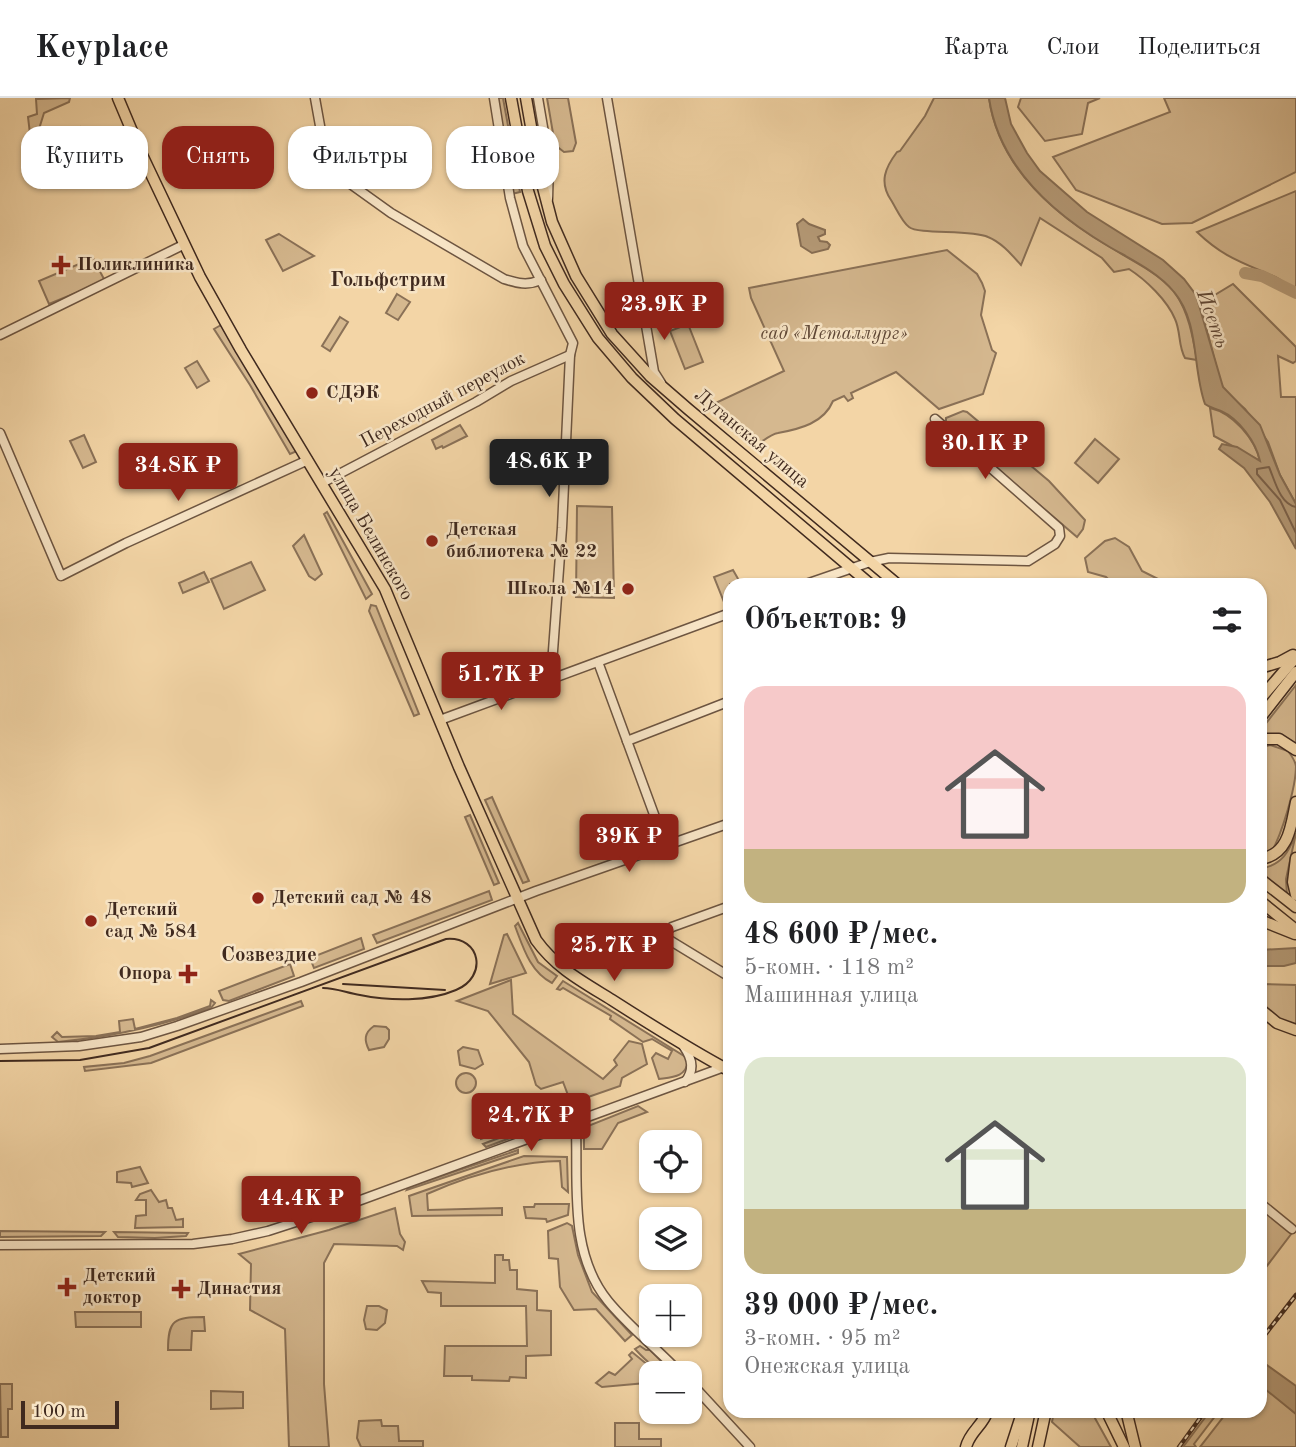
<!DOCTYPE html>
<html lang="ru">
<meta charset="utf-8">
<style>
body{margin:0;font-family:"Old Standard TT",serif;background:#f6f6f6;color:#202124;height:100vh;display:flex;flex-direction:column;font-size:26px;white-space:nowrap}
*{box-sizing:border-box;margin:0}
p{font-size:23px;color:#757577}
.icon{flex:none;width:38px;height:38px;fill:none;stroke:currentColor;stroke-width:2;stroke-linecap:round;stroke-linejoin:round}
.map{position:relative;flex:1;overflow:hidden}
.panel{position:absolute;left:723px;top:480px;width:544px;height:840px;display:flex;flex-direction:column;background:#fff;border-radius:21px;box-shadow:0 2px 5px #0004}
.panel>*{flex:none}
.guide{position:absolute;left:21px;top:28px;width:597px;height:63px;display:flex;gap:14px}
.tools{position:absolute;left:639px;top:1032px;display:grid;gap:14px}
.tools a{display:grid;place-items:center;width:63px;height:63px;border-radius:14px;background:#fff;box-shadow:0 2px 5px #0004;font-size:35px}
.scale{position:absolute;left:21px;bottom:18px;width:98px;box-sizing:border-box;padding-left:7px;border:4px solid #402a1f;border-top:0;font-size:19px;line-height:24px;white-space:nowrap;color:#402a1f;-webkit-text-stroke:5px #f7e4c5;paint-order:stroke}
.price{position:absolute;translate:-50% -60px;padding:0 16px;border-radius:7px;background:#8f2418;color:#fff;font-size:23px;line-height:46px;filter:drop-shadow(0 2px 4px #0008)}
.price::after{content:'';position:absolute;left:50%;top:42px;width:21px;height:16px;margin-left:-10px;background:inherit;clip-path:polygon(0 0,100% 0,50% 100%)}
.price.on{background:#222;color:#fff}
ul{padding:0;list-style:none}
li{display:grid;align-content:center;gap:14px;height:371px;padding:0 21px}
li span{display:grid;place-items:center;height:217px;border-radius:21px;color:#555}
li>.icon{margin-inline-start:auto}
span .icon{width:126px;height:126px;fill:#fffc;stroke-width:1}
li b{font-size:30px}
h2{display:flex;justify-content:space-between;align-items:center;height:84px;padding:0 21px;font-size:30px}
.chip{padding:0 24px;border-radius:21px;background:#fff;box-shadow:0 2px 5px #0004;font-size:24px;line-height:63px}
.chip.on{background:#8f2418;color:#fff}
header{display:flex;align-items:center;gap:42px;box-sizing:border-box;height:98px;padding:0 35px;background:#fff;border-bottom:2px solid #e0e0e0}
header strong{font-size:33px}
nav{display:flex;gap:38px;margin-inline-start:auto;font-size:24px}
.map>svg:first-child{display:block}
.green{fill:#d5b88f;stroke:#8a7157;stroke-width:2}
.water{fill:#b69b78;stroke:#876e54;stroke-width:2}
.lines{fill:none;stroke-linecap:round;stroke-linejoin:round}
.shore{stroke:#7b624c;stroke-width:2}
.river{stroke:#b69b78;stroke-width:12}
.minor-casing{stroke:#6d5541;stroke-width:11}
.major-casing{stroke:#402a1f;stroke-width:13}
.minor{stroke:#f7e4c5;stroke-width:8}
.major{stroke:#f3d5a6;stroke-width:10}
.tram{stroke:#402a1f;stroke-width:2}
.rail-casing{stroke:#402a1f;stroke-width:4.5}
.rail{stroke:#f7e4c5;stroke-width:2;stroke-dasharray:5;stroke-linecap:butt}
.poi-dot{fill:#8f2418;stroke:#f7e4c5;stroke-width:2.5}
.labels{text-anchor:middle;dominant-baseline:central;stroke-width:5;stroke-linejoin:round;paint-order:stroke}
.poi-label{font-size:19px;font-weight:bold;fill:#402a1f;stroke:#f7e4c5;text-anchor:start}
.park-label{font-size:19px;font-style:italic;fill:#5e4635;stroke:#f7e4c5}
.street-label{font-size:19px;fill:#402a1f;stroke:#f7e4c5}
.neighbourhood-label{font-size:21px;font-weight:bold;fill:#402a1f;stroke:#f7e4c5}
.water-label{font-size:21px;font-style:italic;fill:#5e4635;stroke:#f7e4c5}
</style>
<header>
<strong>Keyplace</strong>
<nav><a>Карта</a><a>Слои</a><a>Поделиться</a></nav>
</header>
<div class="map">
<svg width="1296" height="1349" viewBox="0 0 1296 1349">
<rect width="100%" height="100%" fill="#f3d5a6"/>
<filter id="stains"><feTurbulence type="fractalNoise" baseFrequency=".00286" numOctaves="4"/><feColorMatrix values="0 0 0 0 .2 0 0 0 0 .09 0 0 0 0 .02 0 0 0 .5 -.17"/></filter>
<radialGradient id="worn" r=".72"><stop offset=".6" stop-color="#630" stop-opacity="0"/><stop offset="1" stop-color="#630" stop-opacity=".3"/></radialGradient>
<g class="green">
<polygon points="70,0 69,4 44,15 39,31 41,40 31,44 28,19 37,16 36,1"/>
<polygon points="496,0 503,0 520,94 512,96"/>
<polygon points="547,0 568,0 576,45 573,53 564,54 555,47"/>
<path d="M 934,0 L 989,0 C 999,71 1056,118 1115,152 C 1134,164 1163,177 1176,196 C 1189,216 1193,240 1197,262 L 1185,260 C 1178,248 1181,234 1175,221 C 1167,202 1146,182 1129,171 L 1114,174 L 1102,160 L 1040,120 L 1021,167 C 1012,157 1001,144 988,139 C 971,131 919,137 909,129 C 902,124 896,110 891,102 C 879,84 885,70 897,54 L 900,53 L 925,18 Z"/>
<polygon points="1021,0 1100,0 1088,5 1082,36 1045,43 1018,9"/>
<polygon points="1164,0 1296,0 1296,74 1192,125 1162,126 1076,92 1053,59 1170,14"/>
<polygon points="80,29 91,41 96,52 93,56 86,56 86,66 82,69 76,64 74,49 66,40 60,44 71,58 72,76 67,77 52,42"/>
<path d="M 1296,93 L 1296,193 C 1288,188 1281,181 1273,178 C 1241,164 1223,159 1197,134 Z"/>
<polygon points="279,136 314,158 283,173 266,142"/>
<path d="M 947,152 L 977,176 L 982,185 L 985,193 L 981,217 L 992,252 L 996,255 L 983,296 L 939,311 L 896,274 L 851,295 L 853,300 L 848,303 L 844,298 L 833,303 C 824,325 800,331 778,335 C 770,336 761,345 754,349 L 707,309 L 784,273 L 751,200 L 749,190 Z"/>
<polygon points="93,160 105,183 49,206 39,183"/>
<polygon points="1233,186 1296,249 1296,263 1293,265 1278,258 1281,299 1296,299 1296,406 1280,377 1268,344 1245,311 1225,294 1220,283 1200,206"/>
<polygon points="397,196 410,204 398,222 386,215"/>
<polygon points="340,219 348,224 330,253 322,248"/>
<polygon points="688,226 703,264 685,271 670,233"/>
<polygon points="221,227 297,353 290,356 250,287 214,231"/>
<polygon points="197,263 209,283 197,290 185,270"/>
<path d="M 1210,310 C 1233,315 1255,341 1260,363 L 1214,338 Z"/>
<polygon points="963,313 967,314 1049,383 1085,422 1083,431 1077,439 946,327 946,320"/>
<polygon points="460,327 467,338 443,350 442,348 436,351 432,342"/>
<polygon points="84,337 96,364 83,370 70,343"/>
<polygon points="1095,341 1119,361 1098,385 1075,365"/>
<polygon points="577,408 612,409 614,500 576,499"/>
<polygon points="327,414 372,496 366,501 324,416"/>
<polygon points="304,437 322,476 315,482 309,478 293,448"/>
<polygon points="1115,440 1129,449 1142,473 1168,486 1113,486 1106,479 1088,474 1085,460 1105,443"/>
<polygon points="251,464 265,492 224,511 211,481"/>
<polygon points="733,472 741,486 730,486 730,502 724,504 714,479"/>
<polygon points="204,474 209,484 183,495 179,485"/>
<polygon points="371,507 376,508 419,616 414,618 369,513"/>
<path d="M 1296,587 L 1296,647 C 1287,636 1273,637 1260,639 L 1260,633 Z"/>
<path d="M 1270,647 L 1288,653 C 1291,657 1295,662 1296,668 C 1296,689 1282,736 1271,755 L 1260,756 L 1260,650 Z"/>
<polygon points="492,699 529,783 523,785 485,702"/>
<polygon points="470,717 499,785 494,787 465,719"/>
<path d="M 1296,735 L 1286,781 L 1287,797 L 1260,775 L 1260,771 C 1282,767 1289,754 1296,735 Z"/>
<polygon points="489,793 492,802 377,845 373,837"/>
<path d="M 518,825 L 538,864 L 557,878 L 552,885 C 530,874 523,849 515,828 Z"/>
<polygon points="507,836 526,875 490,886 504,837"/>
<polygon points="361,840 364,851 314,870 310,860"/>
<polygon points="290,866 294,878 229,903 223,902 219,893"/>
<polygon points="511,882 513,916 603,981 617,967 614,962 629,943 642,946 647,966 622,980 620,988 571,1005 563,984 541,991 536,987 529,964 488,913 457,903"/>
<path d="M 563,883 L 684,958 L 688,963 C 686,979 673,979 659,981 L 652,960 L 656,955 L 668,961 L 672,953 L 652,941 L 643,944 L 610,921 L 611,918 L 563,890 L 560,892 L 557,891 Z"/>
<polygon points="1260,886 1296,887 1296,928 1276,919 1261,906"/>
<path d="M 211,902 L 215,905 L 211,910 C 161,928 112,939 58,944 L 52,939 L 57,934 L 62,939 L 96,938 L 120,934 L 119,923 L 133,921 L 135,931 L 177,920 L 210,908 Z"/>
<polygon points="301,903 303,908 151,965 85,973 84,969 124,965 150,958"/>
<path d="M 374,928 L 386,929 L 389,932 L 389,941 L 384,949 L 369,952 C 364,942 364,935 374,928 Z"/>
<polygon points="463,949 478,952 483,966 475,971 460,967 458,953"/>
<circle cx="466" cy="985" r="10"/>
<polygon points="556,997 562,999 565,1010 481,1041 478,1029 483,1024"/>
<polygon points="638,1008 647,1014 618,1025 602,1051 584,1051 584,1033 588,1028"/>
<polygon points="566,1015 564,1020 486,1049 483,1046"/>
<polygon points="518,1052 518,1055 407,1092 409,1089"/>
<path d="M 524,1058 L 567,1059 L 568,1094 L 562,1089 L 560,1063 C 513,1064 470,1077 427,1096 L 428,1112 L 502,1110 L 502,1117 L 412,1118 L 409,1098 Z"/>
<polygon points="140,1069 148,1085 132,1089 131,1085 117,1084 117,1074"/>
<polygon points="151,1092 159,1104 166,1102 168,1110 172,1110 176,1122 183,1121 183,1129 135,1130 136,1118 146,1117 146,1102 136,1102 140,1096"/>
<polygon points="1260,1103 1295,1131 1260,1177"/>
<polygon points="535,1106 569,1106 568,1117 547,1124 546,1121 526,1120 524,1109 534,1109"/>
<polygon points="395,1110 400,1136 405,1144 403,1152 397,1148 334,1146 324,1165 324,1286 329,1349 289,1349 285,1231 250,1212 251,1166 239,1156 329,1132"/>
<polygon points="567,1125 572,1128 578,1157 592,1194 632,1237 625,1243 596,1211 574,1212 560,1189 558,1161 549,1160 548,1133"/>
<polygon points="0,1133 105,1134 101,1138 0,1139"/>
<polygon points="114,1134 188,1135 186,1138 155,1140 118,1139"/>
<polygon points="495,1157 503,1157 503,1162 509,1162 510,1172 517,1172 517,1191 537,1193 537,1212 551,1213 551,1257 526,1258 526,1280 510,1279 509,1283 472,1282 472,1278 444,1278 445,1248 527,1248 526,1208 441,1208 441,1195 428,1194 422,1183 495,1185"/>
<polygon points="367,1208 379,1208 387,1212 385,1225 377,1232 366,1231 364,1222"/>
<polygon points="75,1214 141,1214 141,1229 76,1229"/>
<path d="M 204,1219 L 205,1233 L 192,1233 L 191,1252 L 168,1252 C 168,1222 174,1219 204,1219 Z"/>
<path d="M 640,1248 L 646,1252 L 650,1252 L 674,1276 C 659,1276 645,1262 635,1251 Z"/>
<polygon points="632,1254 649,1268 660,1274 651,1276 651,1281 646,1285 602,1289 596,1285 609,1274 615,1277 632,1261 629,1257"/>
<polygon points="0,1286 12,1286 12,1311 8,1311 8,1339 1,1339"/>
<polygon points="1264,1289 1296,1316 1296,1349 1200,1349 1228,1313 1260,1312 1260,1293"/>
<polygon points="211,1293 243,1294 243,1310 211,1311"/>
<polygon points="1054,1313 1091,1313 1111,1349 1080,1349 1052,1324"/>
<polygon points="1210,1313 1219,1313 1194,1346 1196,1349 1183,1349"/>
<polygon points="381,1322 382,1328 398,1328 399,1343 423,1343 423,1349 361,1349 357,1340 359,1323"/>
<polygon points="615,1325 639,1325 639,1341 661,1341 661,1349 615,1349"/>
</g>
<g class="water">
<path d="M 989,0 L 1005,0 L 1011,26 L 1027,55 L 1040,73 L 1087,114 L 1163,162 L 1184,181 L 1196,197 L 1223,289 L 1260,327 L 1280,377 L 1296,406 L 1296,451 L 1270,404 L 1244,370 L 1219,351 L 1222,346 L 1237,349 L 1260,363 C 1256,344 1239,321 1221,313 C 1215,310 1210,310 1205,306 C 1192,270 1200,225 1174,194 C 1158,174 1130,161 1108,148 C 1052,115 999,68 989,0 Z"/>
<polygon points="803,121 809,126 825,132 825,136 818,139 820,143 827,144 830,147 828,151 812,155 801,148 797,126"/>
<polygon points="1296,850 1296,865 1284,868 1260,868 1260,852"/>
<polygon points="1260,1262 1296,1288 1296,1316 1260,1287"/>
</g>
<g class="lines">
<path class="shore" d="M 1296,409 C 1280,406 1275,383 1269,369 L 1257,371 L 1257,376 L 1280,402 L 1296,435"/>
<polyline class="river" points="1245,175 1262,178 1296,195"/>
<g class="minor-casing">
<g id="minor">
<path d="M 315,0 L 326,61 L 331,72 L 391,115 L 504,181 C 517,185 527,188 541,182"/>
<polyline points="494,0 510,100 523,148 573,245 570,257 562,430 551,580"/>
<polyline points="538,0 549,64 548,101"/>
<polyline points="607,0 654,274 661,285"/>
<polyline points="0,237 183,147"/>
<polyline points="0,335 61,478 126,445 308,362"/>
<polyline points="322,385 476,304 511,283 570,257"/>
<polyline points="806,486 870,464 889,460 1028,463 1055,446 1060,438 1059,430 935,321"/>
<polyline points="598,564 666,749"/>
<polyline points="440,622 730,515"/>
<polyline points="627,643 730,603"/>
<polyline points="730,808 672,829 665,834 666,840 730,879"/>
<path d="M 684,949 C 692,960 695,972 685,984"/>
<polyline points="0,951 79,948 141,939 177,928 301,884 536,793 730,725"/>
<path d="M 574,1025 L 576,1031 C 578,1089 569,1155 608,1203 C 630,1230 658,1251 681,1276"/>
<polyline points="1260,1105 1292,1131"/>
<polyline points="0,1147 193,1146 232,1141 268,1133 339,1110 724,969"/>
<polyline points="690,1284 750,1349"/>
</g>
</g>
<g class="major-casing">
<g id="major">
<path d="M 118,0 L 142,57 L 200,179 L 241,252 L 385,491 L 459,669 L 536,842 C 556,870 583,884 612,902 C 651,927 689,951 730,973"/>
<polyline points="511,0 528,93 545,148 564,186 598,240 632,280 675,321 870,486"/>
<polyline points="526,0 539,74 552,124 576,178 612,236 650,278 688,311 897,486"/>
<polyline points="1260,570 1280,564 1293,557"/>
<polyline points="1260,601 1296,559"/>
<polyline points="1260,620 1296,574"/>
<polyline points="1260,641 1279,641 1296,652"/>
<polyline points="1296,760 1293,784 1296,797"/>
<path d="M 1260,761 C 1289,757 1291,728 1296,704"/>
<polyline points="1260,781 1296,809"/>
<polyline points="1260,803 1296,832"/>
<polyline points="1260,822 1295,836"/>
<polyline points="1260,911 1277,925 1296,932"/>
<polyline points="1106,1312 1124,1349"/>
<polyline points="1126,1312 1135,1349"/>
<path d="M 966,1349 C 970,1333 983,1328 988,1312"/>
<polyline points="1011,1349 1023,1312"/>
<polyline points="1022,1349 1030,1312"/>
<polyline points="1038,1349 1046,1312"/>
</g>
</g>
<use href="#minor" class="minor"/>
<use href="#major" class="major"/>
<g class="tram">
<polyline points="343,886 445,892"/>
<path d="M 0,963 L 80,962 L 149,950 L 446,841 C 481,838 488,879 456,892 C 428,904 390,903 360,897 C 347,895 336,890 323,890"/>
</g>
<g class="rail-casing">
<g id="rail">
<polyline points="1260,1243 1296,1197"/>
<polyline points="1179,1349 1206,1312"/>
</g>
</g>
<use href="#rail" class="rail"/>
</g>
<g class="poi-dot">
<path d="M57.5 156.5h7v7h7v7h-7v7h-7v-7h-7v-7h7z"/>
<circle cx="312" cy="295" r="7"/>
<circle cx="432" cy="443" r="7"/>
<circle cx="628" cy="491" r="7"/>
<circle cx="258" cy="800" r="7"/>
<circle cx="91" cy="823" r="7"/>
<path d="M184.5 865.5h7v7h7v7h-7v7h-7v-7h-7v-7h7z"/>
<path d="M63.5 1178.5h7v7h7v7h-7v7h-7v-7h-7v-7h7z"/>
<path d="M177.5 1180.5h7v7h7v7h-7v7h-7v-7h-7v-7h7z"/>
</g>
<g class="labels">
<g class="poi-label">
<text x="77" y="167">Поликлиника</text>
<text x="326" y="295">СДЭК</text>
<text x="446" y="432">Детская<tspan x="446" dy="22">библиотека № 22</tspan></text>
<text x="614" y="491" text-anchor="end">Школа №14</text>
<text x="272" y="800">Детский сад № 48</text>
<text x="105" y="812">Детский<tspan x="105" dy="22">сад № 584</tspan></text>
<text x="172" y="876" text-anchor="end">Опора</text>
<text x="83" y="1178">Детский<tspan x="83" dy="22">доктор</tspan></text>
<text x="197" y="1191">Династия</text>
</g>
<g class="park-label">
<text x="834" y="236">сад «Металлург»</text>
</g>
<g class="street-label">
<text transform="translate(443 303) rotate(-28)">Переходный переулок</text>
<text transform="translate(751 341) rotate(40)">Луганская улица</text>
<text transform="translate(370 436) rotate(60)">улица Белинского</text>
</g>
<g class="neighbourhood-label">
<text x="388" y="182">Гольфстрим</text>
<text x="269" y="857">Созвездие</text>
</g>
<g class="water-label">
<text transform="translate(1212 221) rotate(70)">Исеть</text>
</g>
</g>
<rect width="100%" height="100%" filter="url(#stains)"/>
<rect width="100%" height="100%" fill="url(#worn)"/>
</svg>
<div class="tools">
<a><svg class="icon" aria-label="locate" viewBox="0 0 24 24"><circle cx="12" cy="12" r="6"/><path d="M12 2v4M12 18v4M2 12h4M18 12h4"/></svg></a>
<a><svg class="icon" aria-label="layers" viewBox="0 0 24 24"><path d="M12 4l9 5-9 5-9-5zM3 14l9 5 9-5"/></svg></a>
<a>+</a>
<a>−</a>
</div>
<div class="scale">100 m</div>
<b class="price" style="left:664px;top:244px">23.9K ₽</b>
<b class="price" style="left:985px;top:383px">30.1K ₽</b>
<b class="price on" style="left:549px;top:401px">48.6K ₽</b>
<b class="price" style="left:178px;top:405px">34.8K ₽</b>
<b class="price" style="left:501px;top:614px">51.7K ₽</b>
<b class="price" style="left:629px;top:776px">39K ₽</b>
<b class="price" style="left:614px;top:885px">25.7K ₽</b>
<b class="price" style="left:531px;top:1055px">24.7K ₽</b>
<b class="price" style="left:301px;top:1138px">44.4K ₽</b>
<div class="guide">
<a class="chip">Купить</a>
<a class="chip on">Снять</a>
<a class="chip">Фильтры</a>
<a class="chip">Новое</a>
</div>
<section class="panel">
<h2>Объектов: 9<svg class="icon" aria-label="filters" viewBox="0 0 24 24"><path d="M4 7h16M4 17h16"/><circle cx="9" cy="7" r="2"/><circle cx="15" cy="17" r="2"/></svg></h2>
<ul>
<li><span style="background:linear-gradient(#f6c9c9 75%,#c2b280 0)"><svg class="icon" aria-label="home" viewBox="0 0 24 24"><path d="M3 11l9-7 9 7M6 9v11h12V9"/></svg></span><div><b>48 600 ₽/мес.</b><p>5-комн. · 118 m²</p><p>Машинная улица</p></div></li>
<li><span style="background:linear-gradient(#dfe7d0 70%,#c2b280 0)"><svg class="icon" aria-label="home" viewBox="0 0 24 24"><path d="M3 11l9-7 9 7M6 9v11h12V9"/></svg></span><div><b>39 000 ₽/мес.</b><p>3-комн. · 95 m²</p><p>Онежская улица</p></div></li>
</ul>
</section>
</div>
